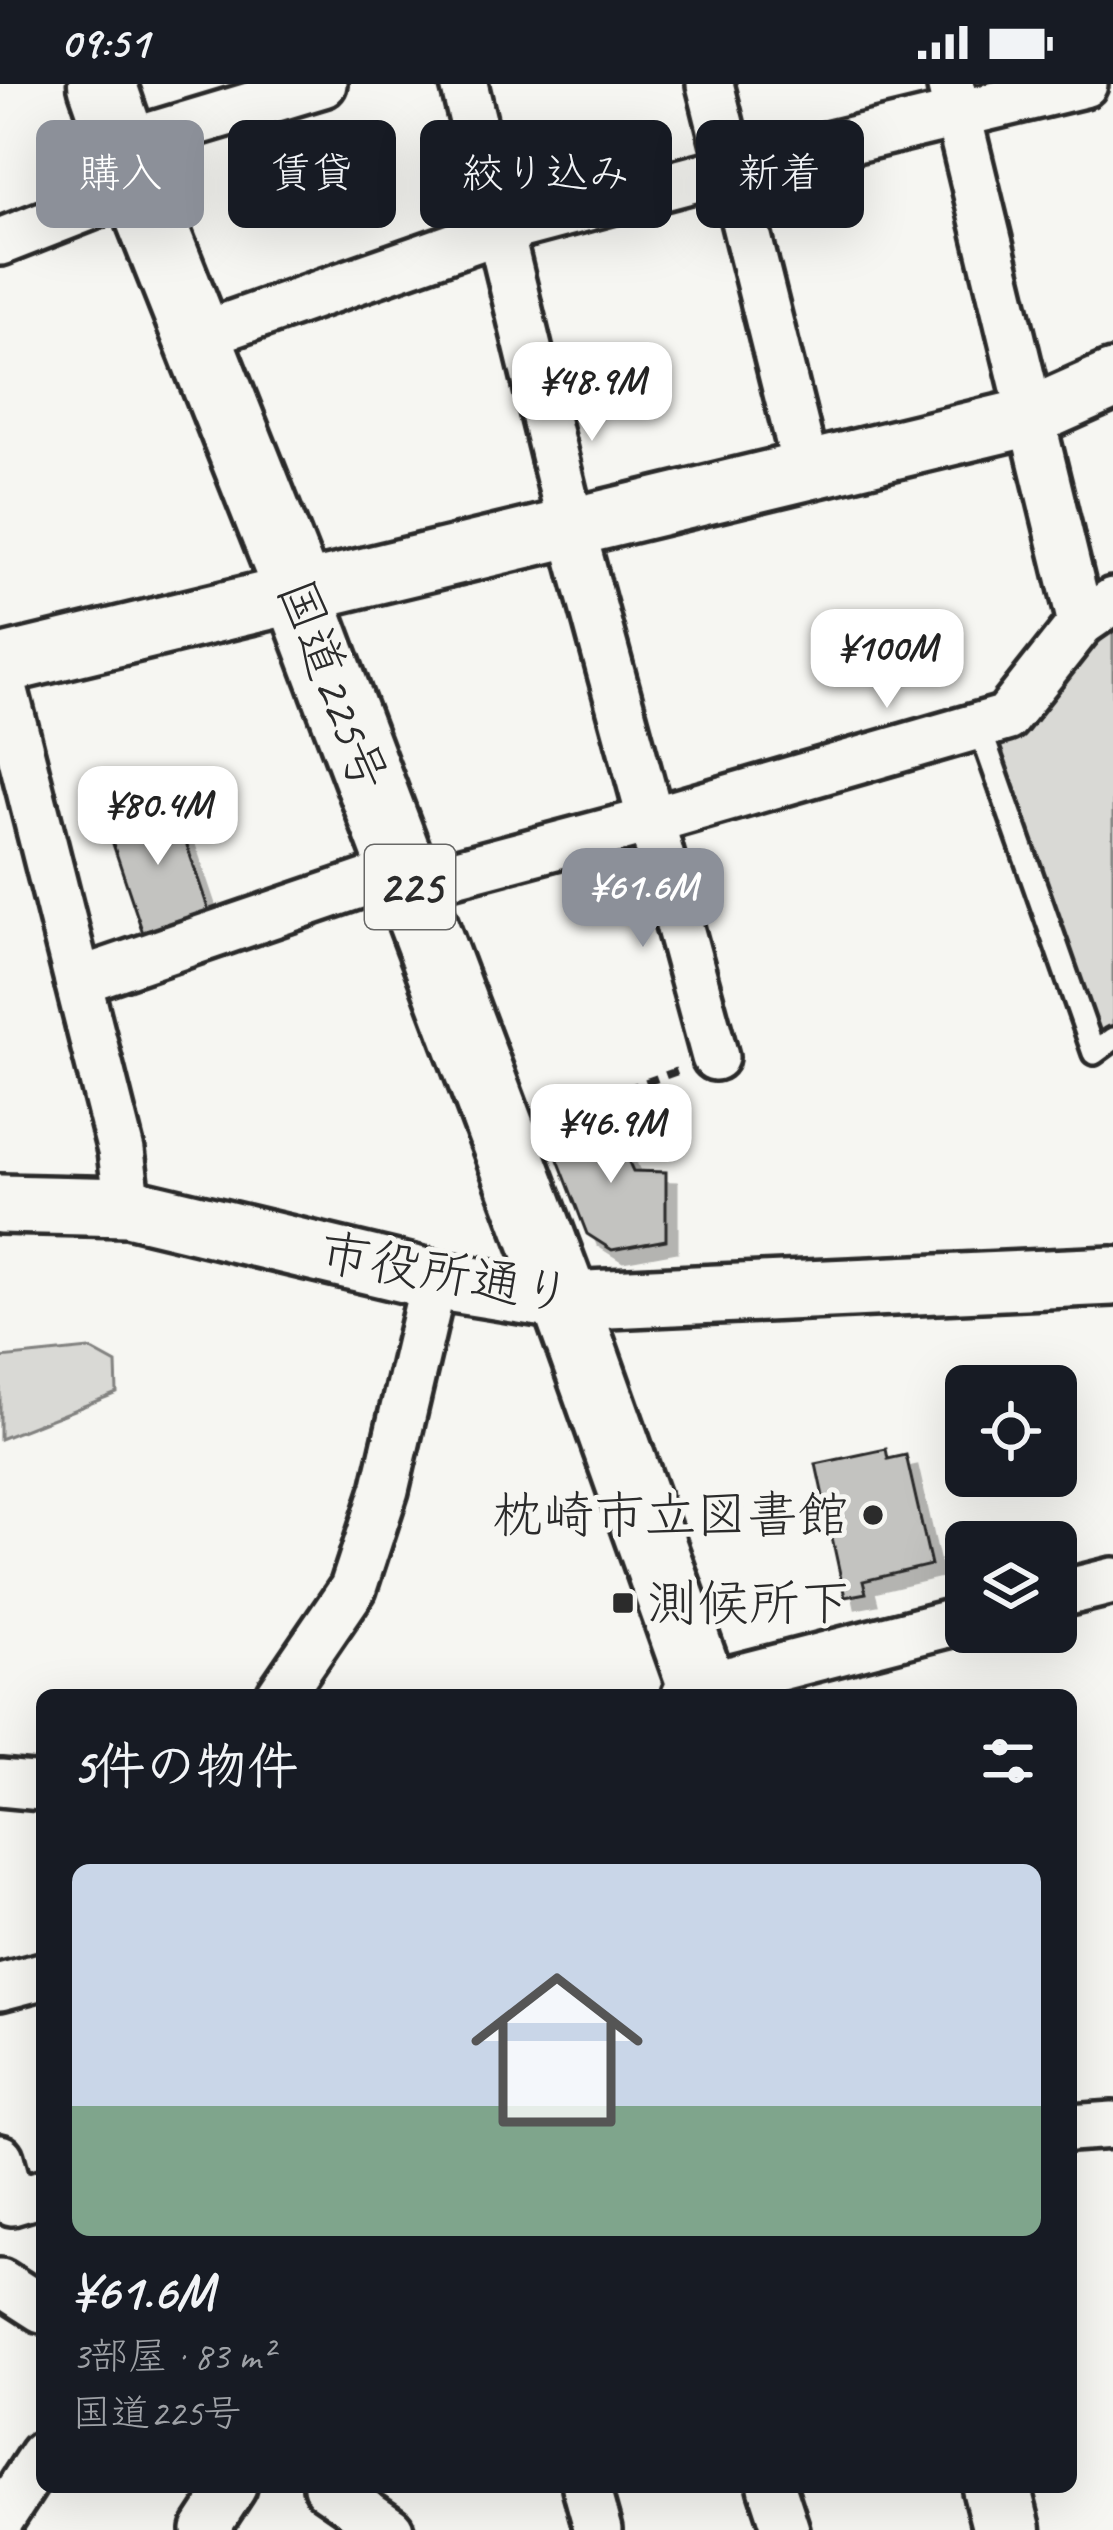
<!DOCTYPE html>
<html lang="ja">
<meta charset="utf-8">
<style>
body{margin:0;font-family:Caveat,"Klee One",sans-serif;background:#242831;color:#f1f3f6;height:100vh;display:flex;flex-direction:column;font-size:45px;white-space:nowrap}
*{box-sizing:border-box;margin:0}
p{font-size:39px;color:#9ea1a6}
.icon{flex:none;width:66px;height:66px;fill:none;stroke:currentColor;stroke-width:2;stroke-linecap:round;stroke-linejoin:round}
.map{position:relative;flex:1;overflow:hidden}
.drawer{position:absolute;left:36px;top:1605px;width:1041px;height:804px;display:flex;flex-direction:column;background:#171b24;border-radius:18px;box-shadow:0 12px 48px #0002}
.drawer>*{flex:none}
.guide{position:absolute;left:36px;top:36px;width:1041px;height:108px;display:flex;gap:24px}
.controls{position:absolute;left:945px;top:1281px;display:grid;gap:24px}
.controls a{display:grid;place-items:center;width:132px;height:132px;border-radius:18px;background:#171b24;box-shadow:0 12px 48px #0002;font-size:60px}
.price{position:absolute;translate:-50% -102px;padding:0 27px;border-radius:24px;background:#fff;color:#222;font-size:39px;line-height:78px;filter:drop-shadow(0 3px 6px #0008)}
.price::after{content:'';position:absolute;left:50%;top:72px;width:36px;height:27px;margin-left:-18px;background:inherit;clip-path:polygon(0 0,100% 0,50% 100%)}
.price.current{background:#8c9099;color:#fff}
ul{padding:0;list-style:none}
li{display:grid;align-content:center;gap:24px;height:636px;padding:0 36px}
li+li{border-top:3px solid #363941}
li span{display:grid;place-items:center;height:372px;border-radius:18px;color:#555}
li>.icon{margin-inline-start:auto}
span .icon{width:216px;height:216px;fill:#fffc;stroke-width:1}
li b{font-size:51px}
h2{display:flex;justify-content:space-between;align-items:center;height:144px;padding:0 36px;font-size:51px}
.tag{padding:0 42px;border-radius:18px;background:#171b24;box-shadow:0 12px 48px #0002;font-size:42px;line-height:108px}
.tag.current{background:#8c9099;color:#fff}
.status{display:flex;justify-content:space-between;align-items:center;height:84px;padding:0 60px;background:#171b24;direction:ltr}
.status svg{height:33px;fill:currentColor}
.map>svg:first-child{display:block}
.green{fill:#d9d9d5;stroke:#828280;stroke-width:3}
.building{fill:#c3c3c0;stroke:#2b2b2b;stroke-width:3;filter:url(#shadow)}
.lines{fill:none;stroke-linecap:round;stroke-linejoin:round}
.service-casing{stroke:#2b2b2b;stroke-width:30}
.minor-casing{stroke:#2b2b2b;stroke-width:54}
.tertiary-casing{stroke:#2b2b2b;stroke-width:66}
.trunk-casing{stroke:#2b2b2b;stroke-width:75}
.path{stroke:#2b2b2b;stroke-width:8;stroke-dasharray:12 9;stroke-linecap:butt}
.service{stroke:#f6f6f2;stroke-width:21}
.minor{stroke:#f6f6f2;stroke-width:45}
.tertiary{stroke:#f6f6f2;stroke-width:57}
.trunk{stroke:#f6f6f2;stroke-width:66}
.poi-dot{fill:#2b2b2b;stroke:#f6f6f2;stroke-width:4.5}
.labels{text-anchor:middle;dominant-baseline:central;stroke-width:10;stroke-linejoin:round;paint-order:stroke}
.shield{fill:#f6f6f2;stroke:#686867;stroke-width:3}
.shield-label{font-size:48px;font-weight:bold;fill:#2b2b2b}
.street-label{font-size:51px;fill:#2b2b2b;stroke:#f6f6f2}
.poi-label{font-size:51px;fill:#2b2b2b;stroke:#f6f6f2;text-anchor:end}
</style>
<div class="status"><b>09:51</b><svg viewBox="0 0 49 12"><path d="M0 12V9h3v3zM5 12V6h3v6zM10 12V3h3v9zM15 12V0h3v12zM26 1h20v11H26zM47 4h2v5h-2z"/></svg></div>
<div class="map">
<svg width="1113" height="2446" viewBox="0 0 1113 2446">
<defs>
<filter id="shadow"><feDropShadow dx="11" dy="11" stdDeviation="0" flood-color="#0004"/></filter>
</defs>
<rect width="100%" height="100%" fill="#f6f6f2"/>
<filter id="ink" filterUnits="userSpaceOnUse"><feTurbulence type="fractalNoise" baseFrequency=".00833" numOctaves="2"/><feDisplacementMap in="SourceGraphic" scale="24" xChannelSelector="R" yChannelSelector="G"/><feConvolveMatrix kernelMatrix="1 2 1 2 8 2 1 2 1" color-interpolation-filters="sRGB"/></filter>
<g filter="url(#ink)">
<g class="green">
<polygon points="1113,542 1113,941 1100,950 996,660 1022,645"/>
<polygon points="89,1265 116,1280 117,1309 0,1355 0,1274"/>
</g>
<g class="building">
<polygon points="172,717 210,830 144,852 106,739"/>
<polygon points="607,1030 633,1087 666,1088 666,1156 612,1166 587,1150 548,1050"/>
<polygon points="886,1365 888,1375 906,1371 931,1481 863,1497 866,1509 845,1513 816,1380"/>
</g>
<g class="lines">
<g class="service-casing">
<polyline id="service" points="979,642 1094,969 1113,955"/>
</g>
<g class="minor-casing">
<g id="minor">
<polyline points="464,0 572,445 715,973"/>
<polyline points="710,0 807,389"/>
<polyline points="951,3 1081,539"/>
<polyline points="123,60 323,0"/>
<polyline points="0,158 138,104"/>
<polyline points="196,253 498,147 731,85 1084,0"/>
<polyline points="0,587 121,1067 128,1123"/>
<polyline points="409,801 649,737 1006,634 1081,539 1113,517"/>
<polyline points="78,897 403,786"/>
<polyline points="1056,1511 1113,1497"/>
<polyline points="280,1611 353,1504 385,1406 434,1196"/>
<polyline points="685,1611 702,1603 966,1535"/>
<polyline points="0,1699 42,1703"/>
<polyline points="0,1903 42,1892"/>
<polyline points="1071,2044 1113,2041"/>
<polyline points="0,2074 12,2118 42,2109"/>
<polyline points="0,2198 42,2225"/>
<polyline points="327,2403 390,2446"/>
<polyline points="586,2403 598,2446"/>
<polyline points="772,2403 786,2446"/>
<polyline points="0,2436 42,2371"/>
<polyline points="205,2446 233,2403"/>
</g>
</g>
<g class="tertiary-casing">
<g id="tertiary">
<polyline points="0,581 1030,333 1113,296"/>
<polyline points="0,1120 128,1123 434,1196 565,1217 1113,1192"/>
</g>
</g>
<g class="trunk-casing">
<g id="trunk">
<polyline points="102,0 138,104 299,510 565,1217 705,1611"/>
<polyline points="996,2403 1007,2446"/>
</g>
</g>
<polyline class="path" points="547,1034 680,986"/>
<use href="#service" class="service"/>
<use href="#minor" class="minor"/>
<use href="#tertiary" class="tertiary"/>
<use href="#trunk" class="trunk"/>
</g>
</g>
<g class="poi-dot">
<circle cx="873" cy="1431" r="12"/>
<rect x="611" y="1507" width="24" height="24" rx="6"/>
</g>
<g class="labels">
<rect class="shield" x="365" y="761" width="90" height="84" rx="9"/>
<g class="shield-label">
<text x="410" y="803">225</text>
</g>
<g class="street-label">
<text transform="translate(333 601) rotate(69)">国道225号</text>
<text transform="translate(446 1189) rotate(10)">市役所通り</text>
</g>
<g class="poi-label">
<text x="849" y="1431">枕崎市立図書館</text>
<text x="647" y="1519" text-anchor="start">測候所下</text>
</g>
</g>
</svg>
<div class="controls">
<a><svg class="icon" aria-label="locate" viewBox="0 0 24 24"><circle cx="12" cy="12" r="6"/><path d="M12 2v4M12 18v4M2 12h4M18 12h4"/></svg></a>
<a><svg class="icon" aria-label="layers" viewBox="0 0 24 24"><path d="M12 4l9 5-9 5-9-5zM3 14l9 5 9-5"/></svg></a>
</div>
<b class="price" style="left:592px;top:360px">¥48.9M</b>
<b class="price" style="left:887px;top:627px">¥100M</b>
<b class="price" style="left:158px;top:784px">¥80.4M</b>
<b class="price current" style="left:643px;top:866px">¥61.6M</b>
<b class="price" style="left:611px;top:1102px">¥46.9M</b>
<div class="guide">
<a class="tag current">購入</a>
<a class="tag">賃貸</a>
<a class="tag">絞り込み</a>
<a class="tag">新着</a>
</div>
<section class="drawer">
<h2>5件の物件<svg class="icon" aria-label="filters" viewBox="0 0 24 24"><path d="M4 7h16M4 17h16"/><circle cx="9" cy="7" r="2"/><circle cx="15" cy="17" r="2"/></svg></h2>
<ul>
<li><span style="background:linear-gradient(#c9d6e8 65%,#7fa58c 0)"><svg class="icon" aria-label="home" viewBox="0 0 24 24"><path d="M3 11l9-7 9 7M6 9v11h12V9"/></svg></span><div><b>¥61.6M</b><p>3部屋 · 83 m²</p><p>国道225号</p></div></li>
</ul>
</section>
</div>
